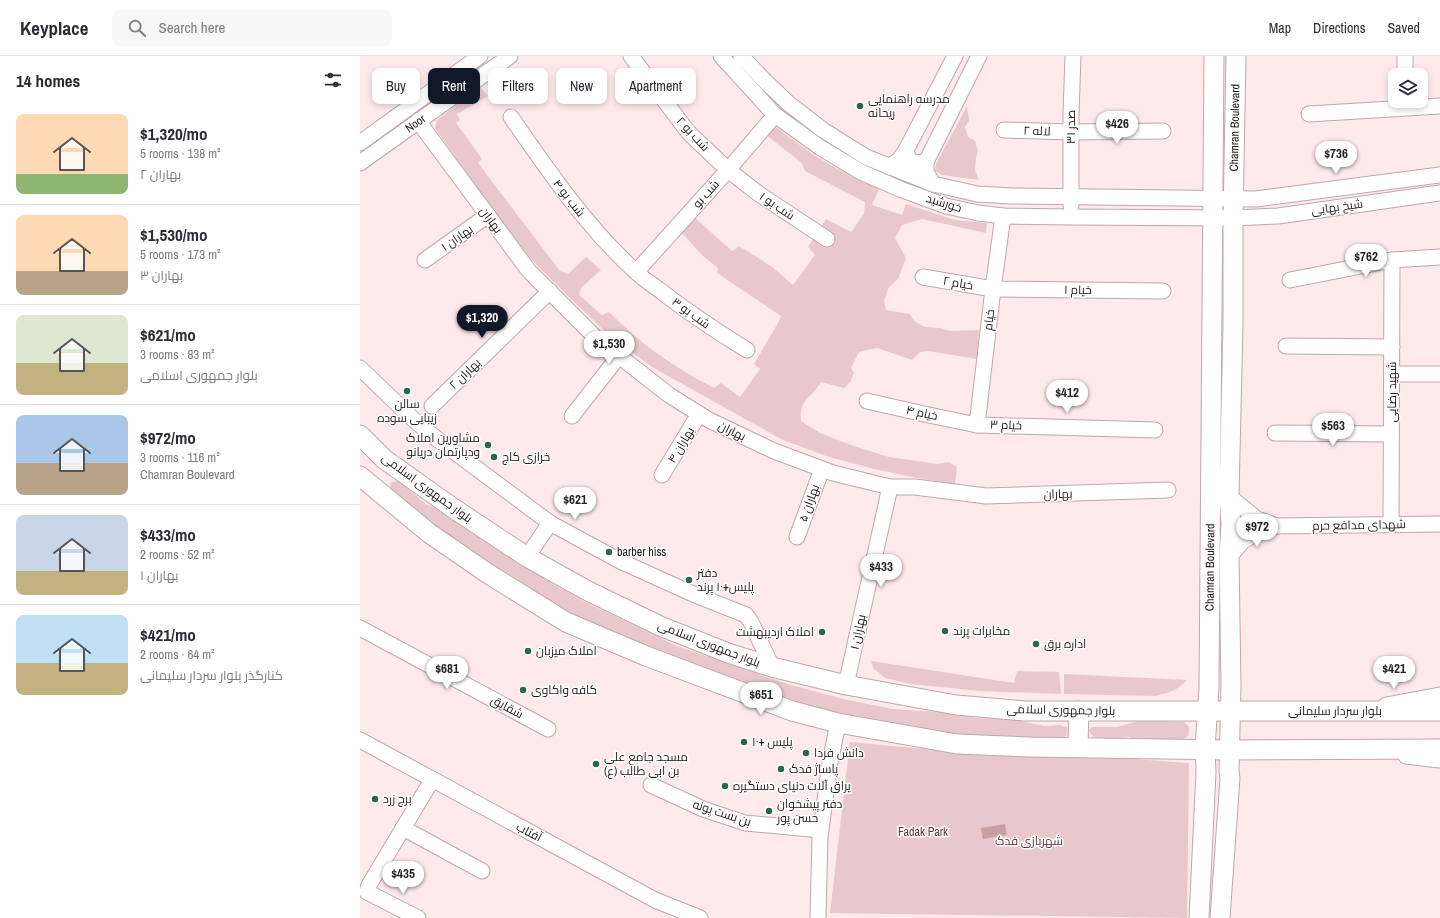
<!DOCTYPE html>
<meta charset="utf-8">
<style>
body{margin:0;font-family:"Archivo Narrow",Cairo,sans-serif;background:#f7f7f7;color:#2b2b33;height:100vh;display:flex;flex-direction:column;font-size:15px;white-space:nowrap}
*{box-sizing:border-box;margin:0}
p{font-size:13px;color:#7c7c81}
.icon{flex:none;width:22px;height:22px;fill:none;stroke:currentColor;stroke-width:2;stroke-linecap:round;stroke-linejoin:round}
.map{position:relative;flex:1;overflow:hidden}
.details{display:flex;flex-direction:column;background:#fff;width:360px}
.details>*{flex:none}
.guide{position:absolute;left:12px;top:12px;width:380px;height:36px;display:flex;gap:8px}
.tools{position:absolute;left:1028px;top:12px;display:grid;gap:8px}
.tools a{display:grid;place-items:center;width:40px;height:40px;border-radius:8px;background:#fff;box-shadow:0 2px 6px #0003;font-size:20px}
.price{position:absolute;translate:-50% -34px;padding:0 9px;border-radius:14px;background:#fff;color:#222;font-size:13px;line-height:26px;filter:drop-shadow(0 1px 2px #0008)}
.price::after{content:'';position:absolute;left:50%;top:24px;width:12px;height:9px;margin-left:-6px;background:inherit;clip-path:polygon(0 0,100% 0,50% 100%)}
.price.current{background:#111827;color:#fff}
ul{padding:0;list-style:none}
li{display:flex;align-items:center;gap:12px;height:100px;padding:0 16px}
li+li{border-top:1px solid #e1e1e2}
li span{display:grid;place-items:center;flex:none;width:112px;height:80px;border-radius:8px;color:#555}
li>.icon{margin-inline-start:auto}
span .icon{width:48px;height:48px;fill:#fffc;stroke-width:1}
li b{font-size:17px}
h2{display:flex;justify-content:space-between;align-items:center;height:48px;padding:0 16px;font-size:17px}
.tag{padding:0 14px;border-radius:8px;background:#fff;box-shadow:0 2px 6px #0003;font-size:14px;line-height:36px}
.tag.current{background:#111827;color:#fff}
header{display:flex;align-items:center;gap:24px;box-sizing:border-box;height:56px;padding:0 20px;background:#fff;border-bottom:1px solid #e1e1e2}
header strong{font-size:19px}
nav{display:flex;gap:22px;margin-inline-start:auto;font-size:14px}
.search{width:280px;height:36px;background:#f7f7f7;display:flex;align-items:center;gap:10px;box-sizing:border-box;padding:0 14px;border-radius:8px;color:#7c7c81;font-size:15px}
main{display:flex;flex:1;min-height:0}
.map>svg:first-child{display:block}
.green{fill:#e8c8cd}
.water{fill:#c99ea5}
.lines{fill:none;stroke-linecap:round;stroke-linejoin:round}
.minor-casing{stroke:#bea7aa;stroke-width:17}
.major-casing{stroke:#bea7aa;stroke-width:21}
.minor{stroke:#fff;stroke-width:15}
.major{stroke:#fff;stroke-width:19}
.poi-dot{fill:#2b6650;stroke:#fff;stroke-width:1.5}
.labels{text-anchor:middle;dominant-baseline:central;stroke-width:3;stroke-linejoin:round;paint-order:stroke}
.poi-label{font-size:12px;fill:#1f1718;stroke:#fff;text-anchor:start}
.street-label{font-size:12px;fill:#1f1718;stroke:#fff}
.park-label{font-size:12px;fill:#682f3c;stroke:#fff}
</style>
<header>
<strong>Keyplace</strong>
<div class="search"><svg class="icon" aria-label="search" viewBox="0 0 24 24"><circle cx="10" cy="10" r="6"/><path d="M15 15l6 6"/></svg>Search here</div>
<nav><a>Map</a><a>Directions</a><a>Saved</a></nav>
</header>
<main>
<section class="details">
<h2>14 homes<svg class="icon" aria-label="filters" viewBox="0 0 24 24"><path d="M4 7h16M4 17h16"/><circle cx="9" cy="7" r="2"/><circle cx="15" cy="17" r="2"/></svg></h2>
<ul>
<li><span style="background:linear-gradient(#ffd9b3 75%,#8fb573 0)"><svg class="icon" aria-label="home" viewBox="0 0 24 24"><path d="M3 11l9-7 9 7M6 9v11h12V9"/></svg></span><div><b>$1,320/mo</b><p>5 rooms · 138 m²</p><p>بهاران ۲</p></div></li>
<li><span style="background:linear-gradient(#ffd9b3 70%,#b9a48a 0)"><svg class="icon" aria-label="home" viewBox="0 0 24 24"><path d="M3 11l9-7 9 7M6 9v11h12V9"/></svg></span><div><b>$1,530/mo</b><p>5 rooms · 173 m²</p><p>بهاران ۳</p></div></li>
<li><span style="background:linear-gradient(#dfe7d0 60%,#c2b280 0)"><svg class="icon" aria-label="home" viewBox="0 0 24 24"><path d="M3 11l9-7 9 7M6 9v11h12V9"/></svg></span><div><b>$621/mo</b><p>3 rooms · 83 m²</p><p>بلوار جمهوری اسلامی</p></div></li>
<li><span style="background:linear-gradient(#a9c7e8 60%,#b9a48a 0)"><svg class="icon" aria-label="home" viewBox="0 0 24 24"><path d="M3 11l9-7 9 7M6 9v11h12V9"/></svg></span><div><b>$972/mo</b><p>3 rooms · 116 m²</p><p>Chamran Boulevard</p></div></li>
<li><span style="background:linear-gradient(#c9d6e8 70%,#c2b280 0)"><svg class="icon" aria-label="home" viewBox="0 0 24 24"><path d="M3 11l9-7 9 7M6 9v11h12V9"/></svg></span><div><b>$433/mo</b><p>2 rooms · 52 m²</p><p>بهاران ۱</p></div></li>
<li><span style="background:linear-gradient(#bfe0f5 60%,#c2b280 0)"><svg class="icon" aria-label="home" viewBox="0 0 24 24"><path d="M3 11l9-7 9 7M6 9v11h12V9"/></svg></span><div><b>$421/mo</b><p>2 rooms · 64 m²</p><p>کنارگذر بلوار سردار سلیمانی</p></div></li>
</ul>
</section>
<div class="map">
<svg width="1080" height="862" viewBox="0 0 1080 862">
<rect width="100%" height="100%" fill="#feeaed"/>
<g class="green">
<path d="M 120,31 L 128,40 L 97,58 L 100,64 L 96,67 L 122,103 L 118,107 L 200,215 L 208,218 L 226,201 L 241,214 L 221,232 L 219,239 L 242,259 L 249,256 C 279,287 315,312 354,332 L 361,327 L 380,341 L 400,313 L 394,308 L 418,267 L 421,260 L 357,217 L 358,212 L 344,201 L 321,176 L 334,161 L 372,195 L 379,190 L 411,210 L 433,229 L 455,199 L 448,191 L 466,163 L 491,176 L 504,158 L 505,146 L 445,115 L 442,107 L 406,79 L 413,69 L 455,100 L 487,118 L 519,133 L 512,149 L 542,159 L 546,148 L 595,164 L 627,167 L 626,177 L 562,163 L 542,169 L 535,182 L 546,202 L 538,223 L 529,231 L 524,244 L 526,254 L 550,258 L 554,265 L 565,271 L 580,272 L 591,275 L 619,274 L 617,303 L 568,295 L 560,296 L 552,304 L 517,292 L 499,296 L 491,312 L 494,317 L 490,326 L 484,332 L 461,326 C 451,343 439,343 441,365 L 460,377 L 491,389 L 529,401 L 578,408 L 589,406 L 597,411 L 595,428 L 552,421 L 510,412 L 466,400 L 421,383 L 292,311 L 249,279 L 212,244 L 172,204 L 126,144 L 75,72 L 77,64 Z"/>
<polygon points="607,50 609,65 605,71 608,81 615,85 618,95 616,102 615,114 619,124 582,119 575,115 576,108"/>
<polygon points="39,425 67,449 78,452 130,488 186,524 221,544 317,590 431,629 483,643 533,653 577,656 617,662 652,663 684,670 700,669 707,671 707,679 702,683 592,678 480,662 376,626 229,567 200,551 157,524 120,503 41,447 29,434 31,426"/>
<polygon points="511,605 654,627 657,615 699,616 701,638 619,635 550,628 525,622 513,612"/>
<path d="M 704,618 L 827,624 C 818,634 808,637 795,640 L 704,638 Z"/>
<polygon points="779,665 824,666 829,671 829,679 821,685 779,686 770,681 748,683 735,682 731,678 729,674 732,671 757,671"/>
<polygon points="490,686 576,694 661,700 746,701 829,707 827,862 470,857"/>
</g>
<polygon class="water" points="645,768 647,779 623,783 621,772"/>
<g class="lines">
<g class="minor-casing">
<g id="minor">
<polyline points="271,0 328,76 368,114 399,138 467,183"/>
<polyline points="361,0 415,59 461,92 501,116 540,133 586,150 618,157 643,160 710,161 873,162 918,160 1080,137"/>
<polyline points="381,0 406,26 428,47 463,74 506,101 573,128 591,132 617,138 652,140 896,143 1080,119"/>
<polyline points="1045,19 1045,0"/>
<polyline points="949,58 1080,50"/>
<path d="M 151,61 C 189,116 226,170 275,215 C 283,223 293,229 302,236 C 329,257 358,276 387,294"/>
<polyline points="58,65 169,215 235,281 309,339 349,364 414,395 473,417 530,431 555,431 626,440 808,434"/>
<polyline points="644,74 711,76 803,75"/>
<polyline points="0,87 120,0"/>
<polyline points="546,94 548,102 553,107 566,106"/>
<path id="s1" d="M 0,107 L 150,0"/>
<polyline points="529,111 539,104 546,94 595,0"/>
<polyline points="573,128 566,116 566,106 619,0"/>
<polyline points="711,150 711,58 713,0"/>
<polyline points="65,204 128,159"/>
<polyline points="276,216 368,114 415,59"/>
<polyline points="563,221 633,233 803,235"/>
<polyline points="930,224 1032,204 1080,201"/>
<polyline points="926,290 1032,291"/>
<polyline points="0,312 55,365 77,383 190,467 260,505 333,538 386,559 391,566 412,611"/>
<polyline points="1032,318 1080,318"/>
<polyline points="507,345 564,358 617,369 795,374"/>
<polyline points="72,350 190,235"/>
<polyline points="212,360 259,300"/>
<polyline points="617,369 633,233 643,160"/>
<polyline points="915,377 1031,378"/>
<polyline points="302,419 339,358"/>
<polyline points="869,440 897,463 917,470"/>
<polyline points="1031,468 1032,204"/>
<polyline points="437,481 462,413"/>
<polyline points="167,501 190,467"/>
<polyline points="869,501 883,485 901,474 917,470 1080,468"/>
<polyline points="0,572 188,673"/>
<polyline points="486,629 530,431"/>
<polyline points="1026,649 1080,639"/>
<polyline points="0,684 295,844 340,862"/>
<polyline points="1046,700 1080,704"/>
<polyline points="291,729 343,753 385,767 461,774"/>
<polyline points="43,772 122,815"/>
<polyline points="58,862 7,836 9,829 72,724"/>
<polyline points="458,862 460,781 470,707 478,667"/>
</g>
</g>
<g class="major-casing">
<g id="major">
<polyline points="0,379 24,403 93,452 167,501 226,534 300,570 368,597 412,611 486,629 596,649 665,655 1080,655"/>
<polyline points="0,420 69,477 127,517 206,566 286,600 432,655 478,667 597,688 670,691 870,694 1080,693"/>
<polyline points="718,690 719,655"/>
<path id="s2" d="M 839,862 L 846,716 L 845,693 L 849,631 L 854,0"/>
<path id="s3" d="M 860,862 L 870,722 L 869,716 L 871,629 L 869,501 L 871,468 L 869,440 L 873,268 L 873,162 L 876,0"/>
</g>
</g>
<use href="#minor" class="minor"/>
<use href="#major" class="major"/>
</g>
<g class="poi-dot">
<circle cx="500" cy="50" r="4"/>
<circle cx="47" cy="335" r="4"/>
<circle cx="128" cy="389" r="4"/>
<circle cx="134" cy="401" r="4"/>
<circle cx="249" cy="496" r="4"/>
<circle cx="329" cy="524" r="4"/>
<circle cx="585" cy="575" r="4"/>
<circle cx="462" cy="576" r="4"/>
<circle cx="676" cy="588" r="4"/>
<circle cx="168" cy="595" r="4"/>
<circle cx="163" cy="634" r="4"/>
<circle cx="384" cy="686" r="4"/>
<circle cx="446" cy="697" r="4"/>
<circle cx="236" cy="708" r="4"/>
<circle cx="421" cy="713" r="4"/>
<circle cx="365" cy="730" r="4"/>
<circle cx="15" cy="743" r="4"/>
<circle cx="409" cy="755" r="4"/>
</g>
<g class="labels">
<g class="poi-label">
<text x="508" y="43">مدرسه راهنمایی<tspan x="508" dy="14">ریحانه</tspan></text>
<text x="47" y="348" text-anchor="middle">سالن<tspan x="47" dy="14">زیبایی سوده</tspan></text>
<text x="120" y="382" text-anchor="end">مشاورین املاک<tspan x="120" dy="14">ودپارتمان دریانو</tspan></text>
<text x="142" y="401">خرازی کاج</text>
<text x="257" y="496">barber hiss</text>
<text x="337" y="517">دفتر<tspan x="337" dy="14">پلیس+۱۰ پرند</tspan></text>
<text x="593" y="575">مخابرات پرند</text>
<text x="454" y="576" text-anchor="end">املاک اردیبهشت</text>
<text x="684" y="588">اداره برق</text>
<text x="176" y="595">املاک میزبان</text>
<text x="171" y="634">کافه واکاوی</text>
<text x="392" y="686">پلیس +۱۰</text>
<text x="454" y="697">دانش فردا</text>
<text x="244" y="701">مسجد جامع علی<tspan x="244" dy="14">بن ابی طالب (ع)</tspan></text>
<text x="429" y="713">پاساژ فدک</text>
<text x="373" y="730">یراق آلات دنیای دستگیره</text>
<text x="23" y="743">برج زرد</text>
<text x="417" y="748">دفتر پیشخوان<tspan x="417" dy="14">حسن پور</tspan></text>
</g>
<g class="street-label">
<text stroke="none"><textPath href="#s1" startOffset="68">Noor</textPath></text>
<text transform="translate(711 71) rotate(-90)">صدر ۳۱</text>
<text stroke="none"><textPath href="#s3" startOffset="791">Chamran Boulevard</textPath></text>
<text transform="translate(677 75) rotate(2)">لاله ۲</text>
<text transform="translate(333 78) rotate(47)">شب بو ۲</text>
<text transform="translate(346 138) rotate(-48)">شب بو</text>
<text transform="translate(209 142) rotate(52)">شب بو ۴</text>
<text transform="translate(584 147) rotate(17)">خورشید</text>
<text transform="translate(417 150) rotate(34)">شب بو ۱</text>
<text transform="translate(977 151) rotate(-8)">شیخ بهایی</text>
<text transform="translate(131 164) rotate(53)">بهاران</text>
<text transform="translate(97 182) rotate(-35)">بهاران ۱</text>
<text transform="translate(598 227) rotate(10)">خیام ۲</text>
<text transform="translate(718 234) rotate(1)">خیام ۱</text>
<text transform="translate(331 257) rotate(36)">شب بو ۳</text>
<text transform="translate(629 264) rotate(-83)">خیام</text>
<text transform="translate(105 318) rotate(-44)">بهاران ۲</text>
<text transform="translate(1032 336) rotate(-90)">شهید رضایی</text>
<text transform="translate(562 357) rotate(12)">خیام ۴</text>
<text transform="translate(646 369) rotate(2)">خیام ۳</text>
<text transform="translate(372 375) rotate(26)">بهاران</text>
<text transform="translate(321 389) rotate(-59)">بهاران ۴</text>
<text transform="translate(67 432) rotate(36)">بلوار جمهوری اسلامی</text>
<text transform="translate(698 438) rotate(-2)">بهاران</text>
<text transform="translate(449 447) rotate(-70)">بهاران ۵</text>
<text transform="translate(999 469) rotate(-1)">شهدای مدافع حرم</text>
<text stroke="none"><textPath href="#s2" startOffset="351">Chamran Boulevard</textPath></text>
<text transform="translate(498 576) rotate(-78)">بهاران ۱</text>
<text transform="translate(349 588) rotate(21)">بلوار جمهوری اسلامی</text>
<text transform="translate(147 651) rotate(28)">شقایق</text>
<text transform="translate(701 654) rotate(1)">بلوار جمهوری اسلامی</text>
<text x="975" y="655">بلوار سردار سلیمانی</text>
<text transform="translate(362 757) rotate(18)">بن بست پونه</text>
<text transform="translate(169 776) rotate(28)">آفتاب</text>
</g>
<g class="park-label">
<text x="563" y="776">Fadak Park</text>
<text x="669" y="785">شهربازی فدک</text>
</g>
</g>
</svg>
<div class="tools">
<a><svg class="icon" aria-label="layers" viewBox="0 0 24 24"><path d="M12 4l9 5-9 5-9-5zM3 14l9 5 9-5"/></svg></a>
</div>
<b class="price" style="left:757px;top:89px">$426</b>
<b class="price" style="left:976px;top:119px">$736</b>
<b class="price" style="left:1006px;top:222px">$762</b>
<b class="price current" style="left:122px;top:283px">$1,320</b>
<b class="price" style="left:249px;top:309px">$1,530</b>
<b class="price" style="left:707px;top:358px">$412</b>
<b class="price" style="left:973px;top:391px">$563</b>
<b class="price" style="left:215px;top:465px">$621</b>
<b class="price" style="left:897px;top:492px">$972</b>
<b class="price" style="left:521px;top:532px">$433</b>
<b class="price" style="left:87px;top:634px">$681</b>
<b class="price" style="left:1034px;top:634px">$421</b>
<b class="price" style="left:401px;top:660px">$651</b>
<b class="price" style="left:43px;top:839px">$435</b>
<div class="guide">
<a class="tag">Buy</a>
<a class="tag current">Rent</a>
<a class="tag">Filters</a>
<a class="tag">New</a>
<a class="tag">Apartment</a>
</div>
</div>
</main>
